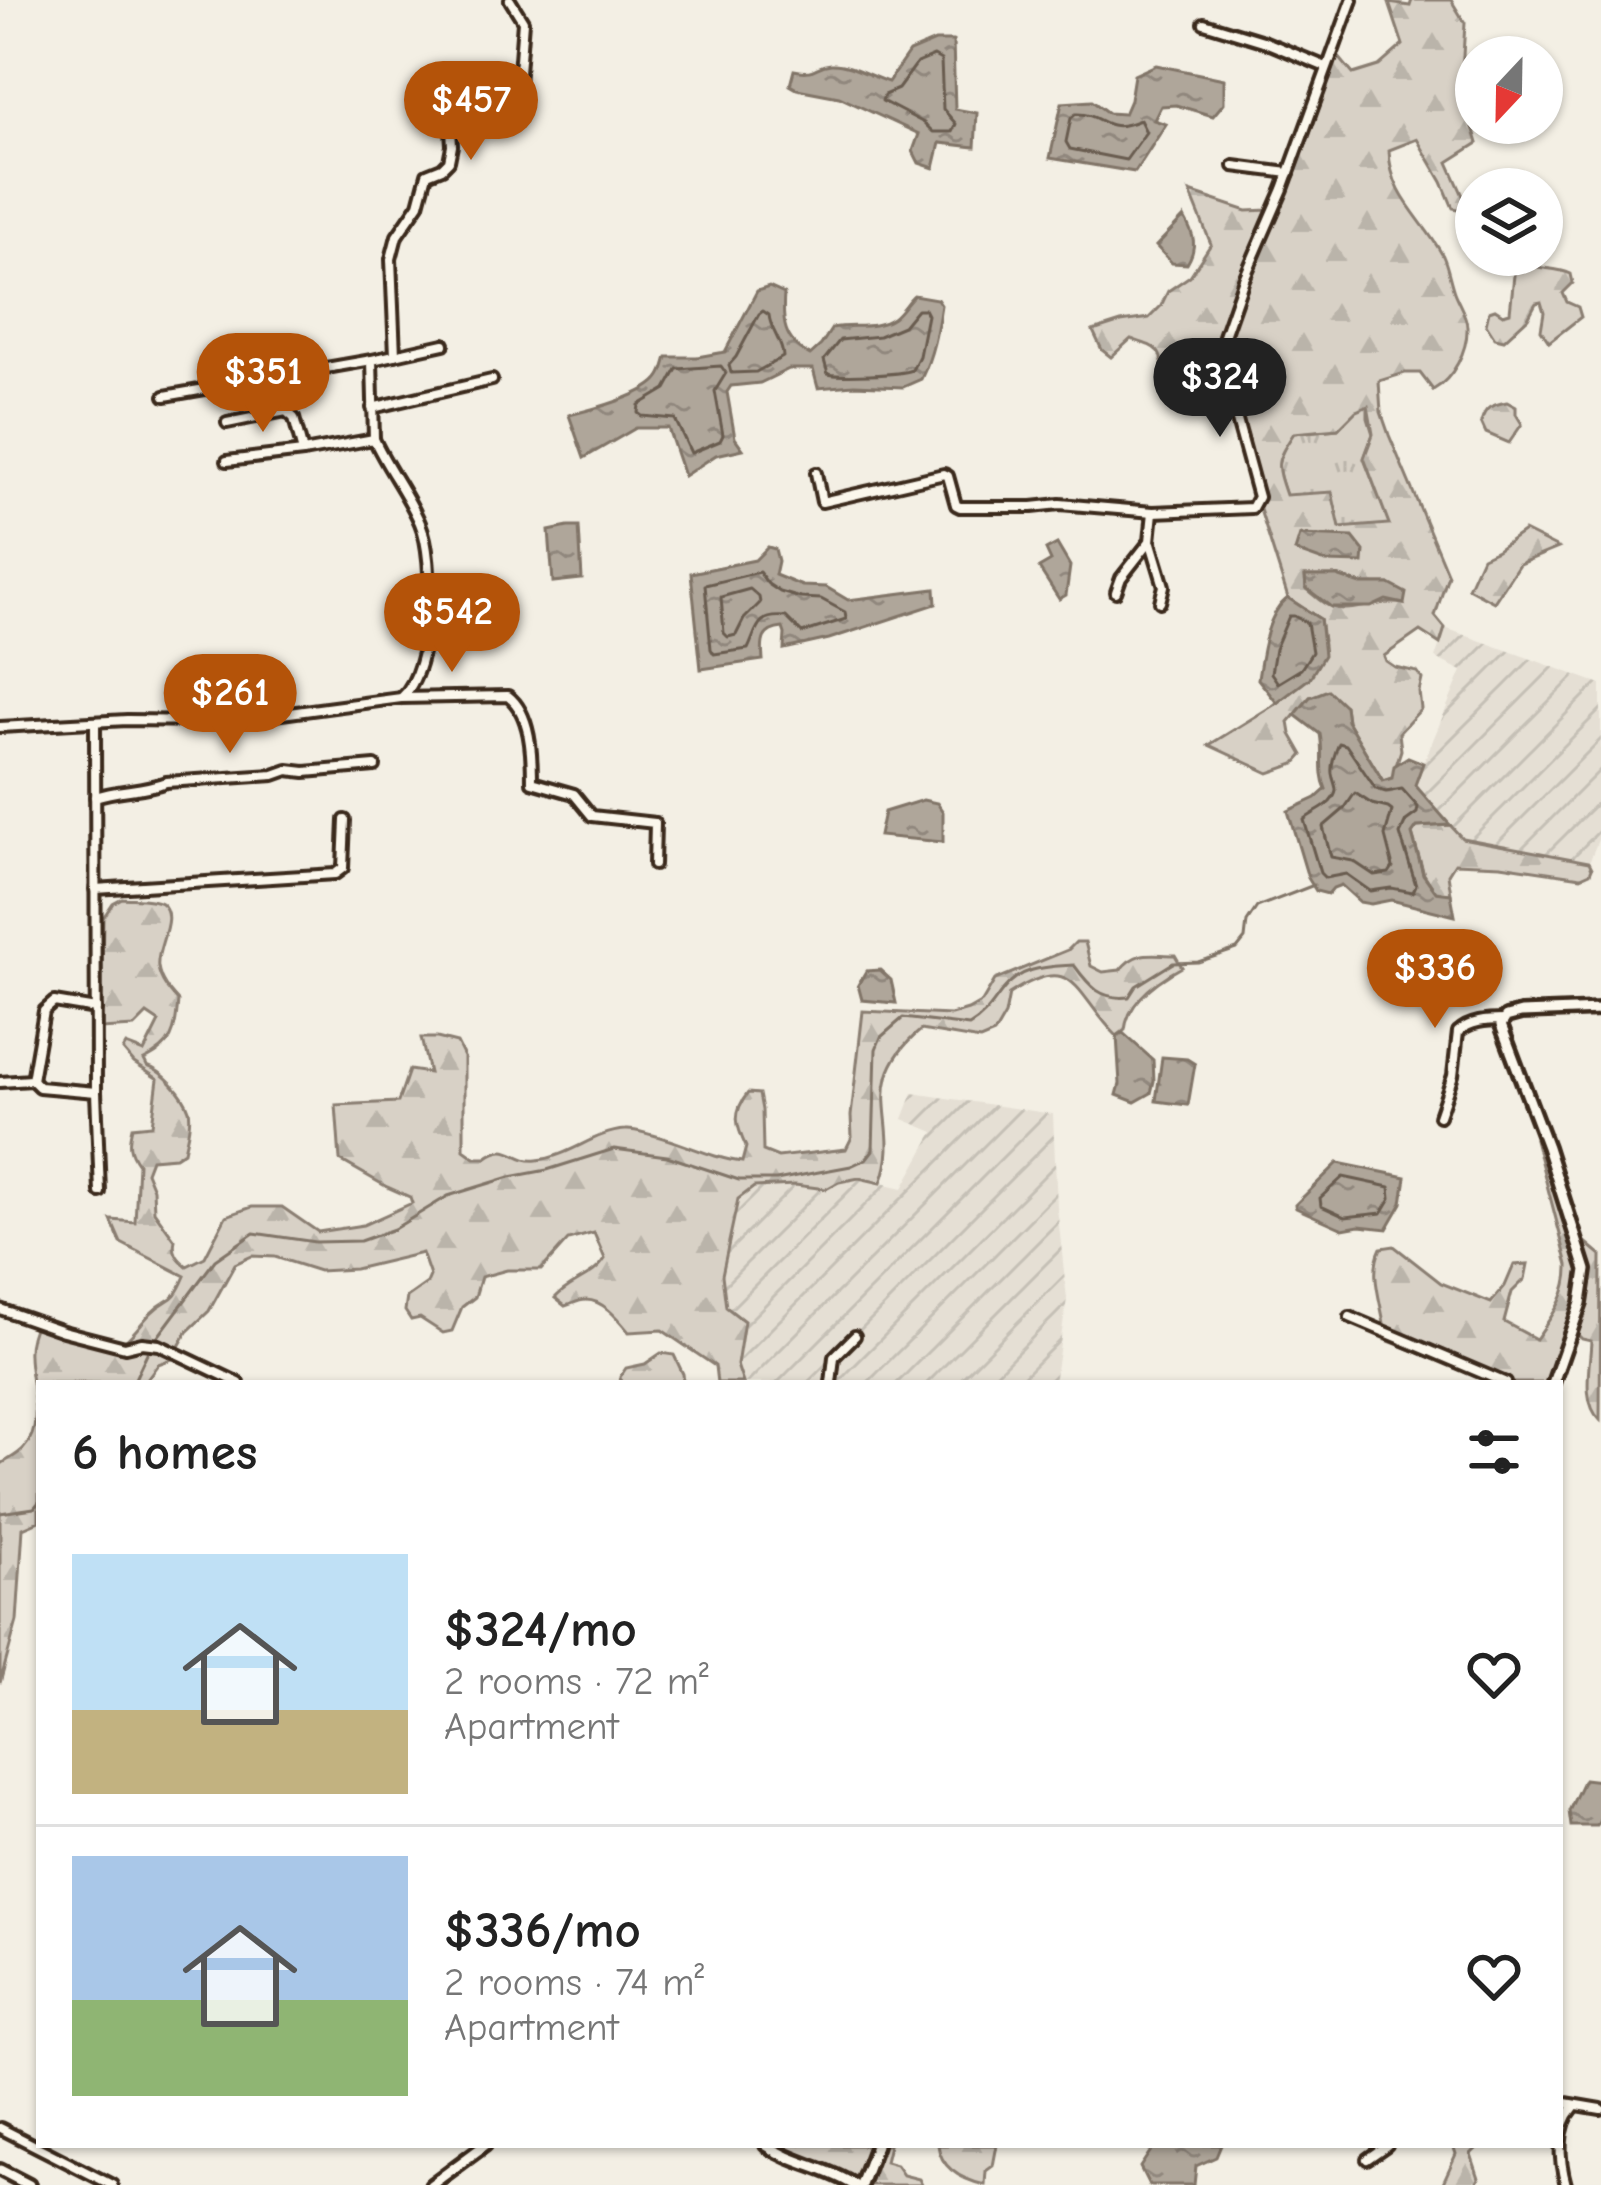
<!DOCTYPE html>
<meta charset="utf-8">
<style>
body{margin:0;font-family:"Comic Neue",sans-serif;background:#f6f6f6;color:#222;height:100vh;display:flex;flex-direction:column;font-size:45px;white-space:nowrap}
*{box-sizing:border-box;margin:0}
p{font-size:39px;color:#767676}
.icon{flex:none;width:66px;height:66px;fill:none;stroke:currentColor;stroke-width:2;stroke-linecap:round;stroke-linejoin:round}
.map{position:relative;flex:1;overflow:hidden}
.drawer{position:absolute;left:36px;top:1380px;width:1527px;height:768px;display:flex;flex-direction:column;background:#fff;border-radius:0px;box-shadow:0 3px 9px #0004}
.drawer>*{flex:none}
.needle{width:78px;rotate:202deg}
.buttons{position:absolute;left:1455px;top:36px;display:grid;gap:24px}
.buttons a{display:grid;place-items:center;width:108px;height:108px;border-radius:50%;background:#fff;box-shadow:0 3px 9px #0004;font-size:60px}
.price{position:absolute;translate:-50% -102px;padding:0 27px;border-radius:42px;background:#b45309;color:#fff;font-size:39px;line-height:78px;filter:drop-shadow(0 3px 6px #0008)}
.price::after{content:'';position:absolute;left:50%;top:72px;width:36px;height:27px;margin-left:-18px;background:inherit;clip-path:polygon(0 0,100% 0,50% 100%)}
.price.active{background:#222;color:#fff}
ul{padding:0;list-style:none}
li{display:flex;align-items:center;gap:36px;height:300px;padding:0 36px}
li+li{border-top:3px solid #e0e0e0}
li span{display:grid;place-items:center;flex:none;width:336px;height:240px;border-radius:0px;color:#555}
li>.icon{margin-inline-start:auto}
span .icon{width:144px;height:144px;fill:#fffc;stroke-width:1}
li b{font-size:51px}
h2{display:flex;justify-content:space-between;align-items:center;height:144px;padding:0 36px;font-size:51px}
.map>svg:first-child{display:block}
.industrial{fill:url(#industrial-furrows)}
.grass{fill:url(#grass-tufts);stroke:#8a7e72;stroke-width:3}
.forest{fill:url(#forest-firs);stroke:#8a7e72;stroke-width:3;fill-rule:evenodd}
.water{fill:url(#water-ripples);stroke:#817468;stroke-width:3}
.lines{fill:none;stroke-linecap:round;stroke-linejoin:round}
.shore{stroke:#695c50;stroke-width:3}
.stream{stroke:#817468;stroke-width:3}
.minor-casing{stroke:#3b2a1e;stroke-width:16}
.tertiary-casing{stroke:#3b2a1e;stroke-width:18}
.minor{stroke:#fbf7ec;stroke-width:8}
.tertiary{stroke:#fbf7ec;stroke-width:9}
</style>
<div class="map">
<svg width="1601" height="2185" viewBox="0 0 1601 2185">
<defs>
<pattern id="industrial-furrows" width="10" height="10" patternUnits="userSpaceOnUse" patternTransform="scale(3)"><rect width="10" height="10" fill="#e5dfd4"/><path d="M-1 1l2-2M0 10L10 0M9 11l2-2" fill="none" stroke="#c5c0b6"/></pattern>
<pattern id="grass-tufts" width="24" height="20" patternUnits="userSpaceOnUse" patternTransform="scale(3)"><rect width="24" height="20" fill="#d8d1c6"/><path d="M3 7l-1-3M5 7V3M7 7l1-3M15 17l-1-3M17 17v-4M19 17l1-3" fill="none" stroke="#bab4aa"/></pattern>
<pattern id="forest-firs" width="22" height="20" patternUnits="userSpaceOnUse" patternTransform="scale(3)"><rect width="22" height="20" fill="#d8d1c6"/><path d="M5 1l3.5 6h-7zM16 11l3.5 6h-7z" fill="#bab4aa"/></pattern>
<pattern id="water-ripples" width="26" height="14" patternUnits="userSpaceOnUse" patternTransform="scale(3)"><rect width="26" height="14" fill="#afa69a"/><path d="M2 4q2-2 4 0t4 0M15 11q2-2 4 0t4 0" fill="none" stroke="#90877d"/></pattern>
</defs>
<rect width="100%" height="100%" fill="#f3efe4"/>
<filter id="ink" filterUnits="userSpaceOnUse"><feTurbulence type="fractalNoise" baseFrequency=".00833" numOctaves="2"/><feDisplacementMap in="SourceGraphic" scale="24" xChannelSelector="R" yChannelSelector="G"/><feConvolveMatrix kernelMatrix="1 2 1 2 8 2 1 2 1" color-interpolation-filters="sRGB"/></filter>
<g filter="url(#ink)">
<g class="industrial">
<polygon points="1445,628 1601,684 1601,833 1589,862 1462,838 1414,785 1462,671 1435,658"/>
<polygon points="913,1093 1053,1114 1057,1207 1067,1299 1054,1383 743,1383 737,1365 744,1321 725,1307 722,1275 738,1199 753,1187 795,1185 826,1189 839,1182 859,1178 903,1188 934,1132 903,1119"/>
</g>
<path class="grass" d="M 1368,405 L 1368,418 L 1373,434 L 1364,459 L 1390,525 L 1340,529 L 1286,496 C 1275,463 1275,462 1293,433 L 1338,429 L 1356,410 Z"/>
<g class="forest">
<path d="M 1412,0 L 1451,0 L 1465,23 L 1461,89 L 1478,143 L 1448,162 L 1464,198 L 1463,210 L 1453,208 L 1442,182 L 1417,139 L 1389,150 C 1390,197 1423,218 1443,256 C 1448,267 1450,281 1454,292 C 1458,303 1467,315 1467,327 C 1468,350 1453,379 1433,390 L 1420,373 L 1405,373 L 1379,381 L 1381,412 L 1389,435 L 1448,575 L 1435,616 L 1445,628 L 1440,644 L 1420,631 L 1384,656 L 1386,661 L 1395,667 L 1417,672 L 1422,679 L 1419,692 L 1421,709 L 1399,733 L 1401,750 L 1392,778 L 1383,781 L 1347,721 L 1345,706 L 1310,697 L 1289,722 L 1291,734 L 1303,755 L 1295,764 L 1269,773 L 1209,745 L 1277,703 L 1290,691 L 1323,641 L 1320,619 L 1288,598 L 1238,440 L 1224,388 L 1222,363 L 1212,351 L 1183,346 L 1173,381 L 1163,378 C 1163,348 1158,348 1131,339 L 1111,357 L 1102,350 L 1093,331 L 1121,322 L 1149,318 L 1161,306 L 1168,291 L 1190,276 L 1211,244 L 1190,192 L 1247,211 L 1269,210 L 1282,181 L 1292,182 L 1338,56 L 1353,74 L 1379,66 L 1403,45 L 1389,3 L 1410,6 ZM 1368,406 L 1373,434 L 1364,458 L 1389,524 L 1340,528 L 1332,492 L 1286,495 C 1275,463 1275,462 1294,433 L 1338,429 L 1356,411 ZM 1305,576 L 1337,576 L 1361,584 L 1389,584 L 1403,604 C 1380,599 1352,614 1332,607 C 1323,605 1313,594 1306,589 Z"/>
<path d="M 1522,262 C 1539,271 1554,266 1571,274 L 1573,283 L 1563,293 L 1567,302 L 1578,307 L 1581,317 L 1549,342 L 1541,330 L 1544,312 L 1541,302 L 1536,303 L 1528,318 L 1504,340 L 1495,338 L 1486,324 L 1489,311 L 1495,309 L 1503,314 L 1510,312 L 1515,266 Z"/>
<path d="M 1507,402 L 1516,407 L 1516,414 L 1522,424 L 1509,443 L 1486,433 L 1481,422 C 1485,407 1491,405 1507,402 Z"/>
<polygon points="1524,531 1558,548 1519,564 1494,602 1468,588 1482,557 1497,550"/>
<polygon points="1450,825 1462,838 1589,862 1592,868 1590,873 1581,877 1501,865 1455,863 1448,874 1451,894 1436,893 1424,874 1412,834 1417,827"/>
<path d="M 122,898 C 133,899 152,898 161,903 C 179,916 155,948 158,967 C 160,981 169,991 178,1001 C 175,1031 174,1046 144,1060 L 147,1066 C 163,1071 184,1094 189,1110 C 192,1122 186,1140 184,1151 L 175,1157 L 151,1159 L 146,1172 L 153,1189 L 154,1211 L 175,1240 C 172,1252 178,1259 187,1266 L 205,1257 L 226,1216 L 252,1207 L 282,1207 L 318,1232 L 363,1225 L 412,1203 L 410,1197 L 387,1187 L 340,1160 L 336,1105 L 398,1102 L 409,1070 L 429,1073 L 421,1038 L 437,1038 L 457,1043 L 464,1057 L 464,1150 L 475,1158 L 486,1158 C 510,1140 514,1163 537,1160 C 569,1157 594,1132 625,1130 C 634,1129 644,1133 653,1135 C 684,1143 711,1158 742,1162 L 746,1147 C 736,1125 732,1113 748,1093 L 759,1094 L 762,1110 L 763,1151 L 778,1157 L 846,1149 L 852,1137 L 851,1116 L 863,1011 L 951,1015 L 968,1010 L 982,1002 L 995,980 L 1068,950 L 1076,942 L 1085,942 L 1091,966 L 1103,972 L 1120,970 C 1137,949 1151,955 1175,955 L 1182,967 C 1158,980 1128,1001 1125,1030 L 1117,1036 C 1074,994 1077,950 1009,994 L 1005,1015 L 994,1034 L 980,1040 L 921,1030 C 854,1086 905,1122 881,1183 L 859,1178 L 839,1182 L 826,1189 L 795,1185 L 754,1187 L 738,1199 L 722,1275 L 726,1307 L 744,1321 L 737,1365 L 743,1383 L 717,1383 L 715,1366 L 662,1330 L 629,1332 C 619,1320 604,1300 586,1300 C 579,1300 572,1304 565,1306 L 555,1298 C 570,1281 593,1278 605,1259 L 594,1233 L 568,1240 L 541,1270 L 507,1270 L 481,1277 L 475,1297 L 462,1307 L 452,1331 L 443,1333 L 420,1318 L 411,1320 L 405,1311 L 407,1297 L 427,1283 L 430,1276 L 422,1253 L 355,1269 L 319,1271 L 275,1257 L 252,1256 L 235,1264 L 209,1311 L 187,1332 L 172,1359 L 158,1364 L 144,1383 L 39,1383 L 39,1521 L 23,1528 L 17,1621 L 0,1683 L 0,1465 C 7,1460 18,1455 24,1448 C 46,1424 29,1383 29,1355 C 28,1342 33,1329 38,1318 L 124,1342 C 135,1333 142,1322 151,1313 C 170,1294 172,1307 185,1276 L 121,1243 L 111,1220 L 135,1222 L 138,1164 C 128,1151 128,1143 132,1127 L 152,1125 L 158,1079 L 134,1063 L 123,1050 L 126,1045 L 144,1052 L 159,1022 L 147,1014 L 134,1027 L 101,1029 L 103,918 L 113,903 Z"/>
<path d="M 1541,1138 L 1582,1263 L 1580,1288 L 1547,1383 L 1497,1383 L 1386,1340 C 1385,1309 1367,1276 1381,1248 L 1394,1246 L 1441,1283 L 1491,1303 L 1505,1286 L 1514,1265 L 1528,1264 L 1525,1279 L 1512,1292 L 1504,1322 L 1536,1339 C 1552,1316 1569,1295 1568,1265 L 1535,1139 Z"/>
<path d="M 1582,1239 L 1601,1255 L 1600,1420 C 1581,1401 1590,1367 1591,1341 L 1582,1339 L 1576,1333 C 1589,1296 1598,1277 1582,1239 Z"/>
<polygon points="661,1353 674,1355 683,1374 684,1383 621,1383 620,1377 626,1368 645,1364"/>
<path d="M 777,2145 L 872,2145 L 857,2182 C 830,2166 805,2160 777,2145 Z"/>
<polygon points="880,2145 889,2145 885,2162 896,2165 903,2175 919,2179 922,2185 868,2185"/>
<path d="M 938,2145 L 997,2145 L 993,2166 L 986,2171 L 985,2185 C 963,2180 941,2169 938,2145 Z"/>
<polygon points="1453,2145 1475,2145 1476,2149 1471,2154 1479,2178 1476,2185 1442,2185 1456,2154"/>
</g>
<g class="water">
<path d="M 935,41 L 953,41 L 955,109 L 977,113 L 975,147 L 940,143 L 934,168 L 919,163 L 913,151 L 919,134 L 839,97 L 797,89 L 790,85 L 794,70 C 817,75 814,65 831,64 C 849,63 871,77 888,82 L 909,52 Z"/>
<polygon points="1156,65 1224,79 1224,103 1213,116 1176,105 1161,106 1154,120 1166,124 1135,172 1050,158 1062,103 1092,101 1108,113 1124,114 1130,100 1134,75"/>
<path d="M 1184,217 C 1194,235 1198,246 1187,264 L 1172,263 L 1156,246 Z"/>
<path d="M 769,287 L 784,294 C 782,321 783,341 810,355 L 821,345 L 832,328 C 852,324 876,330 893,318 C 901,312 907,301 914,295 L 937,299 L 941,305 C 937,331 933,355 921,379 L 903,387 L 854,385 L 818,388 L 813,369 L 789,369 L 760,383 L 731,386 L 727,392 L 735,438 L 743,449 L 716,455 L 684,476 L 668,428 L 636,428 L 584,458 L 569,415 C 590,410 649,395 660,376 C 664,370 665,363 667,357 L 697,357 L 725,352 L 757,291 Z"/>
<polygon points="568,527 579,527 582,579 553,582 549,531"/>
<polygon points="1300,535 1353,537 1364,551 1363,563 1326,562 1295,551"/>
<polygon points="1057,544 1070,566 1066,595 1059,599 1039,568 1051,561 1046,550"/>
<path d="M 768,547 L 775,549 L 778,561 L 775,575 L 802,586 L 826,587 L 848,600 L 935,589 L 936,604 L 829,639 L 784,649 L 785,634 L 783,628 C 762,630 761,641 763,660 L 701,669 L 691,573 L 755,560 Z"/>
<polygon points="1305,576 1337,576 1361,584 1389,584 1406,593 1404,604 1386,600 1371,607 1331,607 1306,588"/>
<path d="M 1288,598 L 1320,619 L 1324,655 L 1310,678 L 1277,703 L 1258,679 C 1262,654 1266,614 1288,598 Z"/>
<path d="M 1328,690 L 1345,706 L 1347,721 L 1383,781 L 1392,778 L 1394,766 L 1408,757 L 1423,763 L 1415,785 L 1450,825 L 1417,827 L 1412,834 L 1423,874 L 1436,892 L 1451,894 L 1455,916 L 1391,900 L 1371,904 L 1360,902 L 1341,885 L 1333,888 L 1328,894 L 1316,891 L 1308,878 L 1288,811 L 1316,798 L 1326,789 C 1318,771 1324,753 1320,734 L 1295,715 L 1310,697 Z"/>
<polygon points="923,800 937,803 943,812 943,842 879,836 884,812"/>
<polygon points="880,970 891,980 896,1003 862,1000 858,985 866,971"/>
<polygon points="1123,1033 1153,1060 1154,1081 1151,1093 1135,1102 1117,1095 1120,1084 1117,1036"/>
<polygon points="1162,1057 1187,1059 1195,1064 1188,1105 1156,1101"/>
<polygon points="1338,1163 1406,1177 1402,1203 1387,1229 1359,1226 1343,1229 1296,1208 1295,1205"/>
<polygon points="1584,1779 1601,1781 1601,1818 1597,1826 1571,1826 1569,1811"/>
<polygon points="1159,2145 1221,2145 1216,2157 1196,2166 1194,2185 1149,2185 1140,2167 1154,2146"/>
</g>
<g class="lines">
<g class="shore">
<polygon points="934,56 941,60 943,109 956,124 952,132 933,132 924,123 882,101 884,95 898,89 917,63"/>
<path d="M 1076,114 C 1105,113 1102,136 1140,120 L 1146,132 L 1126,160 L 1070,149 L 1066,142 L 1071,118 Z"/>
<path d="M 917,309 L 924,309 L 927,315 L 919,356 L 912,370 C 899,375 841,377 828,374 L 824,360 L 840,340 L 879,336 L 903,326 Z"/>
<path d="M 763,311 L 769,315 C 770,330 783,342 783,357 L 756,372 L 731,373 L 729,365 L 736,357 L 759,314 Z"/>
<polygon points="721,366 726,373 715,391 723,435 720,441 691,453 675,419 642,416 638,413 639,405 666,389 677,369"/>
<path d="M 759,572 L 768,584 L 780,592 L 801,598 L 821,599 L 845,612 L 846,619 L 802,633 L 786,617 C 756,614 758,628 748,649 L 714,654 L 711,649 L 705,585 Z"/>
<polygon points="750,589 759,597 760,603 744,619 736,635 728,637 724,633 721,597"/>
<polygon points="1289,616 1294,616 1307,623 1312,652 1301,669 1278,683 1271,673 1275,649"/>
<path d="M 1339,743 L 1346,745 L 1376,789 L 1386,792 L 1402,789 L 1418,807 L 1417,813 L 1406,821 L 1400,834 L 1416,885 L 1413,892 L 1391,888 L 1370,891 L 1346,874 L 1325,878 L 1320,873 L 1304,820 C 1312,813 1322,810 1330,802 C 1341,789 1334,787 1332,773 C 1331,764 1336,750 1339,743 Z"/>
<polygon points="1355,793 1372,804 1388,808 1392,811 1385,836 1393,867 1389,873 1374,875 1353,861 1331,857 1323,827 1344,809"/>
<polygon points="1343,1177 1390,1187 1391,1198 1382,1213 1345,1217 1321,1206 1320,1198"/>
</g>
<g class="stream">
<path d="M 157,1338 L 215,1260 L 254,1233 L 315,1242 L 360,1241 L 394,1229 L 448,1196 L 510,1177 L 547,1170 L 614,1149 L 667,1156 L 739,1180 L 776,1180 L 851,1166 L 866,1159 L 873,1150 L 876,1049 L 881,1037 L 903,1018 L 969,1026 C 985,1017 992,1004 1003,990 C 1022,966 1046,967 1074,965 C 1090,987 1101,1000 1129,997 L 1136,986 L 1173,963 L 1198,962 L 1237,949 L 1245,939 L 1247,922 L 1257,907 L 1314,885"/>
<polyline points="133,1383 147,1353"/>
<polyline points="0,1513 34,1508 39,1502"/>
</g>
<g class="minor-casing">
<g id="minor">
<polyline points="1204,23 1263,41 1326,67"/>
<polyline points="1234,166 1289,173"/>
<polyline points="395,355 391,259 397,236 419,204 427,174 442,168 449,161 452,146 451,128 459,114 501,102 518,85 523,21 510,0"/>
<polyline points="165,396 372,360"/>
<polyline points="372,408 492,380"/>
<path d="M 227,423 L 286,411 L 294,418 L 303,452 L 374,439 C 387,468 408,494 420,523 C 436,560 433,670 402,697"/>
<polyline points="374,439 372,360 444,344"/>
<polyline points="227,461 303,452"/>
<polyline points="816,473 822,502 944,474 948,476 956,505 960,507 1032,507 1060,504 1153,512 1252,508 1258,497 1226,380 1223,352 1224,336 1244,279 1283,189 1352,0"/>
<polyline points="1151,543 1164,586 1160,602"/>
<polyline points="1116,592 1121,578 1150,541 1153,512"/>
<polyline points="95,722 96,1092 100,1192"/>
<path d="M 0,727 L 127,720 L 209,721 L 259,717 L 401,698 L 508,696 C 531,714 532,754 532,782 L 574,794 L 592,816 L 655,823 L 654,865"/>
<path d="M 95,797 C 119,789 143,791 166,782 L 274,775 L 288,770 L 305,772 L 375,766"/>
<polyline points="95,889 335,874 343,868 345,820"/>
<polyline points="32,1080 39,1087 96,1092"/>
<polyline points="0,1082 32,1080 44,1011 54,1002 96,1009"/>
<path d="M 1439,1116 L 1453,1075 L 1458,1032 C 1470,1021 1487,1020 1503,1020"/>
<polyline points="0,1309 63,1331 125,1347 142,1343 159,1345 239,1383"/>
<polyline points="1350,1317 1506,1383"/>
<polyline points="831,1383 834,1357 855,1336"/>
<polyline points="1560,2102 1601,2109"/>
<polyline points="0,2128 112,2185"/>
<polyline points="1367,2159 1387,2145"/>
<path d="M 1566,2185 C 1559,2160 1556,2127 1574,2107"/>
</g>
</g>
<g class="tertiary-casing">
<g id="tertiary">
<polyline points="1553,1383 1581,1303 1586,1270 1547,1147 1501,1025 1506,1017 1521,1013 1601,1010"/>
<path d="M 766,2145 C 794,2164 826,2167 854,2185"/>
<polyline points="0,2170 29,2185"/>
<polyline points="431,2185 485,2145"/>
<polyline points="861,2185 876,2145"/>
</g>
</g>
<use href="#minor" class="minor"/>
<use href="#tertiary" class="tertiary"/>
</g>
</g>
</svg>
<div class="buttons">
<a><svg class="needle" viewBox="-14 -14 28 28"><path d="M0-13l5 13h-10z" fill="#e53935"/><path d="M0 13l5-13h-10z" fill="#767676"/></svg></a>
<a><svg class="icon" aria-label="layers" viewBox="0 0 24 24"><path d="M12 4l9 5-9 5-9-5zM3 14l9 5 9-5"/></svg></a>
</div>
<b class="price" style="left:471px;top:163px">$457</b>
<b class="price" style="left:263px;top:435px">$351</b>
<b class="price active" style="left:1220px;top:440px">$324</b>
<b class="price" style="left:452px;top:675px">$542</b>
<b class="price" style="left:230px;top:756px">$261</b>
<b class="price" style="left:1435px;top:1031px">$336</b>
<section class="drawer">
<h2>6 homes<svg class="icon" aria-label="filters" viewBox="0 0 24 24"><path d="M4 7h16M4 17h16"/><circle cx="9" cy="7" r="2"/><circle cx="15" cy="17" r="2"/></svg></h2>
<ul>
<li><span style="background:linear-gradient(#bfe0f5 65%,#c2b280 0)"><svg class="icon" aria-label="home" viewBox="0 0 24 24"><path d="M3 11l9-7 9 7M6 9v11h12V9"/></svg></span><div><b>$324/mo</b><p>2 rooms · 72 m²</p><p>Apartment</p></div><svg class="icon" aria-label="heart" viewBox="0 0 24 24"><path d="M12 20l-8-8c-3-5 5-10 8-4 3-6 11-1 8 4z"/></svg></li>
<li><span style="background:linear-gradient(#a9c7e8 60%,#8fb573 0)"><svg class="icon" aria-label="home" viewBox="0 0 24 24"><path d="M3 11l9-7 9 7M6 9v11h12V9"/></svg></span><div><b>$336/mo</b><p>2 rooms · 74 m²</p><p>Apartment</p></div><svg class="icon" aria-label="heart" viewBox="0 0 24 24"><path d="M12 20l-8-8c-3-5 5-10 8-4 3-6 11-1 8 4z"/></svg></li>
</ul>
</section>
</div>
